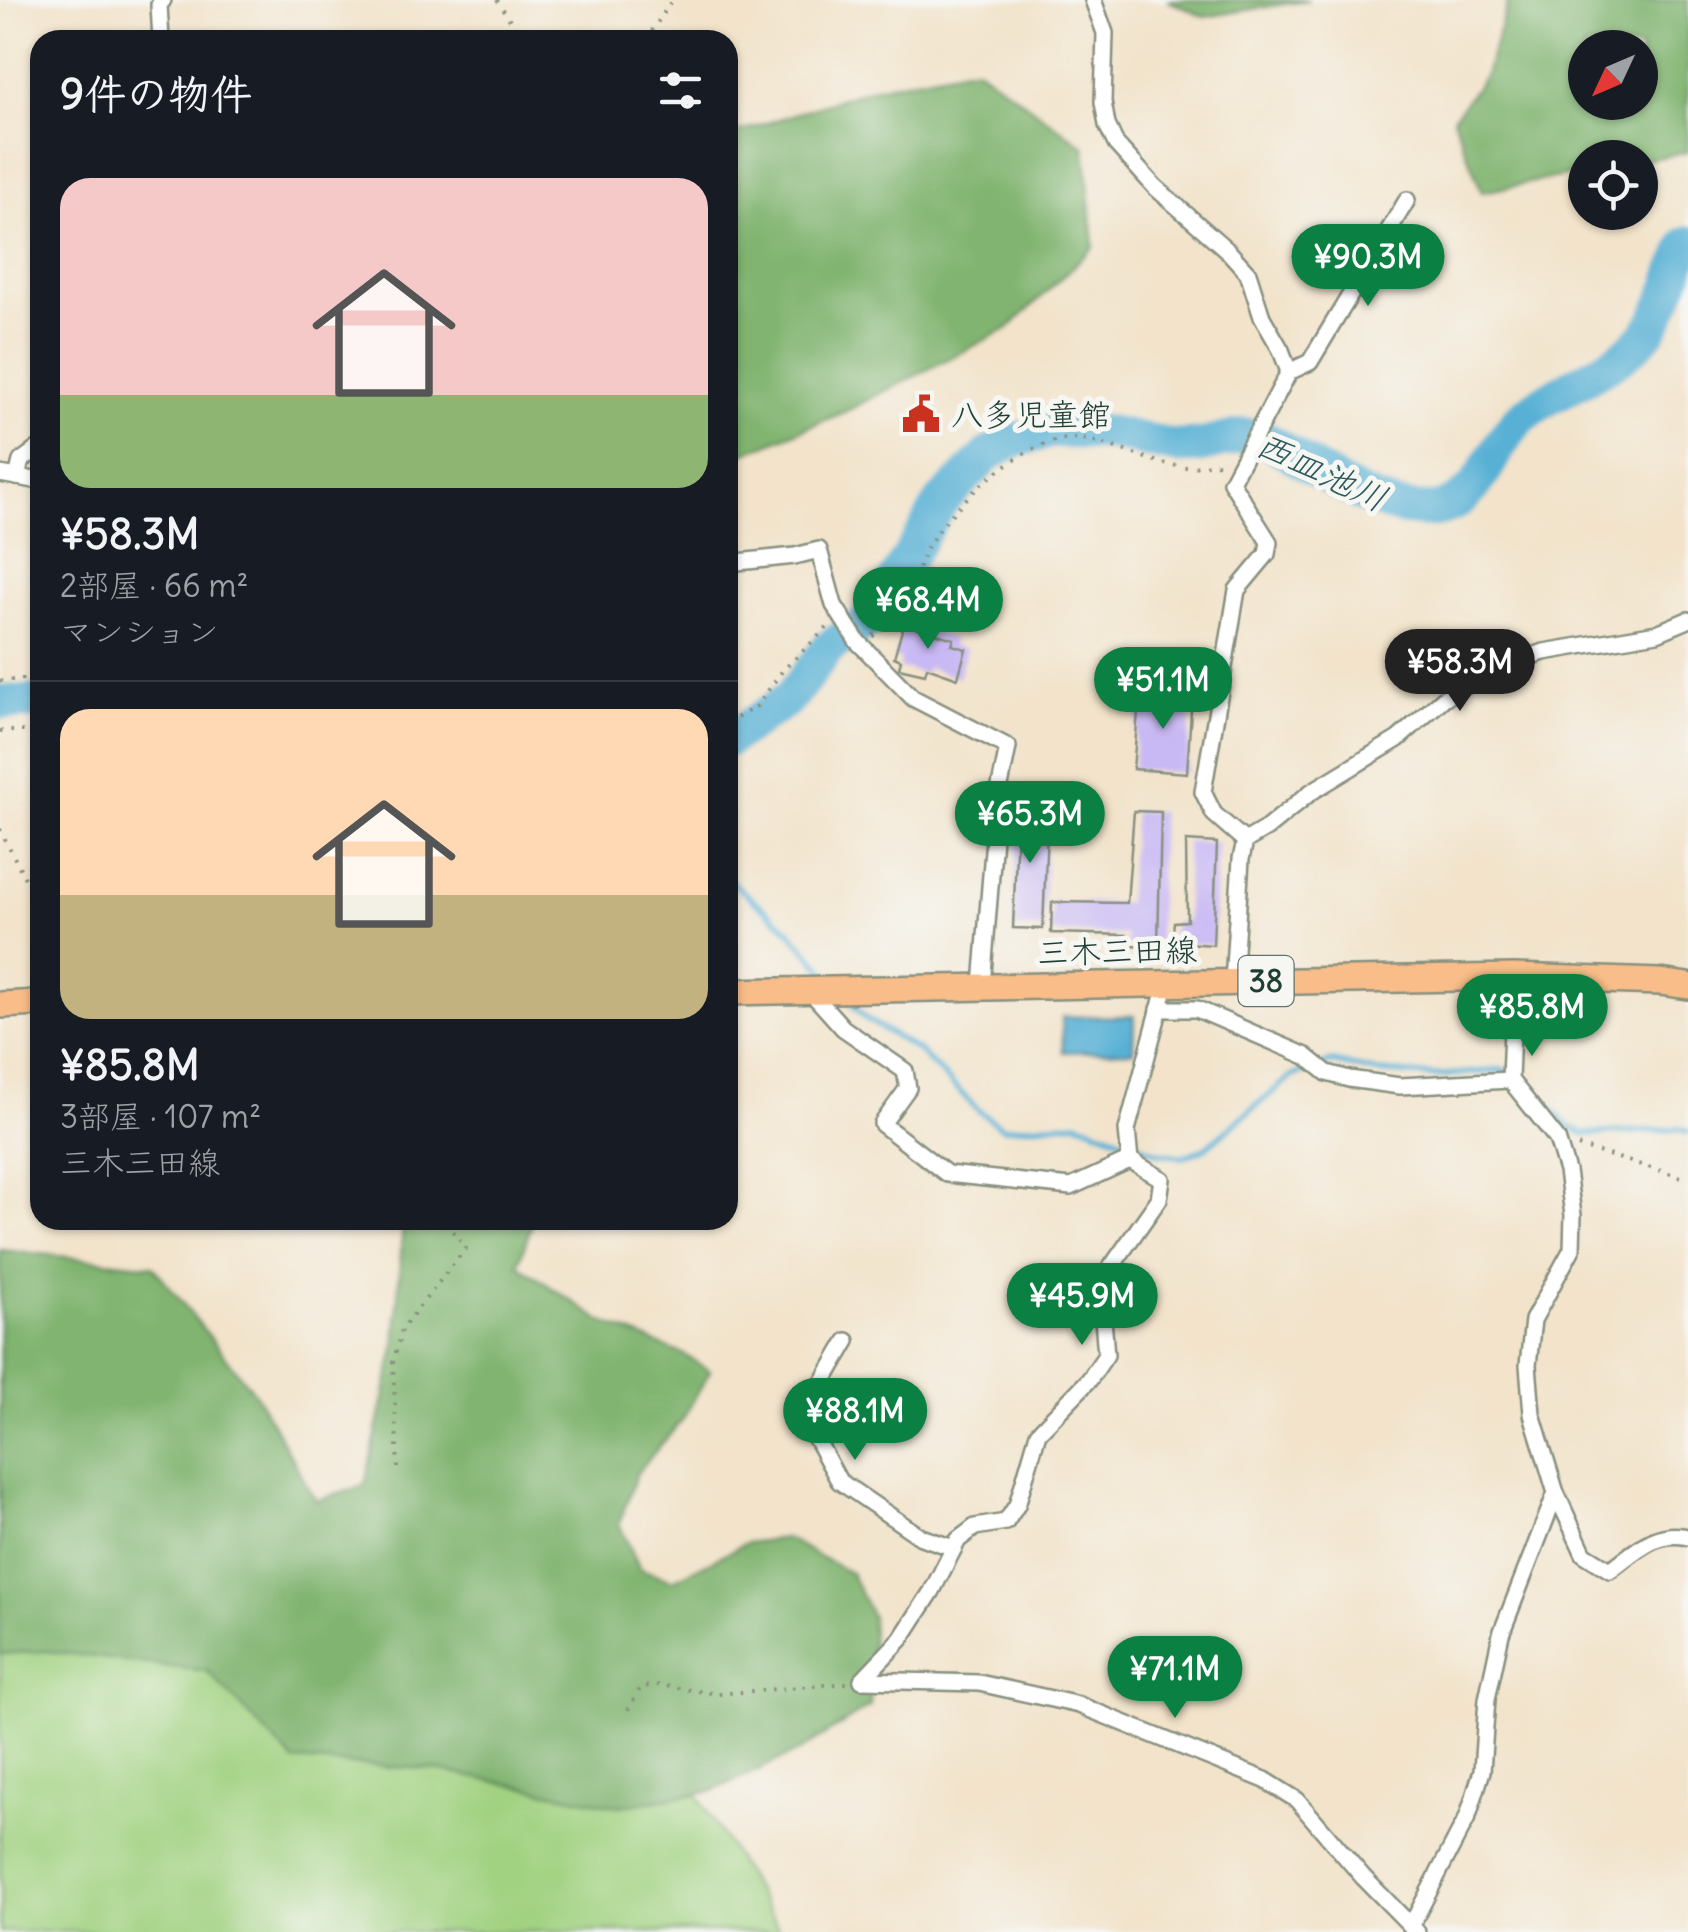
<!DOCTYPE html>
<html lang="ja">
<meta charset="utf-8">
<style>
body{margin:0;font-family:Delius,"Klee One",sans-serif;background:#242831;color:#f1f3f6;height:100vh;display:flex;flex-direction:column;font-size:38px;white-space:nowrap}
*{box-sizing:border-box;margin:0}
p{font-size:32px;color:#9ea1a6}
.icon{flex:none;width:55px;height:55px;fill:none;stroke:currentColor;stroke-width:2;stroke-linecap:round;stroke-linejoin:round}
.map{position:relative;flex:1;overflow:hidden}
.drawer{position:absolute;left:30px;top:30px;width:708px;height:1200px;display:flex;flex-direction:column;background:#171b24;border-radius:30px;box-shadow:0 2px 8px #0004}
.drawer>*{flex:none}
.needle{width:65px;rotate:226deg}
.tools{position:absolute;left:1568px;top:30px;display:grid;gap:20px}
.tools a{display:grid;place-items:center;width:90px;height:90px;border-radius:50%;background:#171b24;box-shadow:0 2px 8px #0004;font-size:50px}
.price{position:absolute;translate:-50% -85px;padding:0 22px;border-radius:35px;background:#0b8043;color:#fff;font-size:32px;line-height:65px;filter:drop-shadow(0 2px 5px #0008)}
.price::after{content:'';position:absolute;left:50%;top:60px;width:30px;height:22px;margin-left:-15px;background:inherit;clip-path:polygon(0 0,100% 0,50% 100%)}
.price.on{background:#222;color:#fff}
ul{padding:0;list-style:none}
li{display:grid;align-content:center;gap:20px;height:530px;padding:0 30px}
li+li{border-top:2px solid #363941}
li span{display:grid;place-items:center;height:310px;border-radius:30px;color:#555}
li>.icon{margin-inline-start:auto}
span .icon{width:180px;height:180px;fill:#fffc;stroke-width:1}
li b{font-size:42px}
h2{display:flex;justify-content:space-between;align-items:center;height:120px;padding:0 30px;font-size:42px}
.map>svg:first-child{display:block}
.green{fill:#a1d281;stroke:#60885a;stroke-width:2.5}
.forest{fill:#80b46f;stroke:#507852;stroke-width:2.5;fill-rule:evenodd}
.water{fill:#58b1d5;stroke:#3c7784;stroke-width:2.5}
.lines{fill:none;stroke-linecap:round;stroke-linejoin:round}
.stream{stroke:#58b1d5;stroke-width:6}
.river{stroke:#58b1d5;stroke-width:35}
.building{fill:#c8b8f4}
.minor-casing{stroke:#88907f;stroke-width:20}
.primary-casing{stroke:#88907f;stroke-width:30}
.path{stroke:#88907f;stroke-width:4;stroke-dasharray:2.5 8;stroke-linecap:butt}
.minor{stroke:#fff;stroke-width:15}
.primary{stroke:#f8bd88;stroke-width:25}
.labels{text-anchor:middle;dominant-baseline:central;stroke-width:10;stroke-linejoin:round;paint-order:stroke}
.shield{fill:#f6f6f2;stroke:#60746d;stroke-width:2.5}
.shield-label{font-size:30px;font-weight:bold;fill:#1f3d34}
.poi-label{font-size:32px;fill:#1f3d34;stroke:#f6f6f2;text-anchor:start}
.street-label{font-size:32px;fill:#1f3d34;stroke:#f6f6f2}
.water-label{font-size:35px;font-style:italic;fill:#2d5a5c;stroke:#f6f6f2}
</style>
<div class="map">
<svg width="1688" height="1932" viewBox="0 0 1688 1932">
<rect width="100%" height="100%" fill="#f6f6f2"/>
<filter id="ink" filterUnits="userSpaceOnUse"><feTurbulence type="fractalNoise" baseFrequency=".01" numOctaves="2"/><feDisplacementMap in="SourceGraphic" scale="20" xChannelSelector="R" yChannelSelector="G"/><feConvolveMatrix kernelMatrix="1 2 1 2 8 2 1 2 1" color-interpolation-filters="sRGB"/></filter>
<filter id="wash" filterUnits="userSpaceOnUse"><feTurbulence type="fractalNoise" baseFrequency=".0048" numOctaves="4" result="noise"/><feDisplacementMap in="SourceGraphic" scale="40" xChannelSelector="R" yChannelSelector="G"/><feGaussianBlur stdDeviation="2.25" result="paint"/><feColorMatrix in="noise" values="0 0 0 0 0 0 0 0 0 0 0 0 0 0 0 0 0 1.4 0 .05"/><feComposite in="paint" operator="in"/></filter>
<g filter="url(#wash)">
<rect width="100%" height="100%" fill="#f2e3ca"/>
<polygon class="green" points="0,1327 213,1512 611,1565 651,1719 781,1932 0,1932"/>
<g class="forest">
<polygon points="1167,0 1309,0 1204,17"/>
<path d="M 1513,0 L 1688,0 L 1688,152 L 1640,161 L 1640,158 L 1585,158 L 1585,172 L 1482,192 L 1453,118 L 1485,75 L 1508,3 ZM 1585,48 L 1640,48 L 1640,102 L 1585,102 Z"/>
<polygon points="976,67 1085,147 1094,246 1009,328 842,413 728,460 728,136 876,87"/>
<polygon points="403,1220 533,1220 518,1265 603,1322 683,1354 710,1371 682,1420 636,1474 619,1524 640,1569 673,1580 746,1543 785,1538 850,1573 872,1617 870,1706 803,1749 713,1791 619,1806 432,1769 294,1761 207,1671 47,1651 0,1654 0,1250 153,1266 256,1395 316,1501 365,1485 395,1348"/>
</g>
<polygon class="water" points="1134,1016 1133,1051 1063,1052 1062,1017"/>
<g class="lines">
<g class="stream">
<polyline points="728,879 786,927 833,981"/>
<polyline points="847,998 866,1019 919,1051 979,1111 1003,1128 1078,1122 1159,1153 1184,1157 1205,1148 1292,1076 1332,1062 1377,1072 1435,1076 1500,1070 1519,1073 1566,1125 1585,1134 1680,1129 1688,1132"/>
</g>
<g class="river">
<polyline points="0,702 40,702"/>
<path d="M 728,740 L 790,698 L 829,647 L 872,619 L 942,501 L 989,454 L 1013,441 L 1051,431 L 1111,433 L 1176,447 L 1200,446 L 1245,435 L 1264,438 C 1313,466 1371,513 1430,510 C 1482,507 1488,449 1521,418 C 1558,385 1626,367 1652,327 C 1668,302 1675,269 1688,243"/>
</g>
</g>
<g id="blocks">
<g class="building">
<polygon points="904,624 954,639 952,645 966,649 958,678 927,667 925,674 899,668 901,660 894,657"/>
<polygon points="1140,690 1192,695 1187,773 1133,769"/>
<polygon points="1018,802 1048,804 1043,929 1013,928"/>
<polygon points="1134,811 1161,812 1158,946 1125,945 1127,935 1051,933 1052,902 1127,903"/>
<polygon points="1186,841 1217,843 1213,945 1172,942 1174,922 1187,921"/>
</g>
</g>
</g>
<g filter="url(#ink)">
<use href="#blocks" fill-opacity="0" stroke="#88907f" stroke-width="2.5"/>
<g class="lines">
<g class="minor-casing">
<g id="minor">
<polyline points="1093,0 1105,33 1103,102 1107,125 1116,144 1155,187 1228,251 1248,273 1262,317 1281,350 1289,372 1231,482 1269,542 1267,554 1237,590 1203,792 1214,814 1245,841"/>
<polyline points="161,40 159,5 163,0"/>
<polyline points="1289,372 1310,362 1407,200"/>
<polyline points="0,474 40,481"/>
<polyline points="17,477 21,461 40,447"/>
<polyline points="728,563 795,556 819,550 834,605 857,641 913,698 1008,747 997,801 982,985"/>
<polyline points="1233,982 1241,859 1245,841 1267,828 1311,792 1398,739 1444,698 1493,670 1544,652 1657,633 1688,620"/>
<polyline points="809,990 843,1028 905,1071 908,1088 882,1124 947,1174 1071,1187 1130,1160"/>
<polyline points="1159,1009 1197,1009 1306,1056 1327,1073 1349,1079 1400,1086 1510,1080"/>
<polyline points="847,1341 808,1408 809,1426 839,1481 921,1537 954,1548"/>
<path d="M 1556,1493 L 1584,1554 L 1610,1570 C 1635,1552 1656,1529 1688,1537"/>
<polyline points="862,1680 901,1639 932,1591 958,1540 975,1527 1006,1522 1017,1505 1038,1433 1089,1380 1106,1355 1100,1283 1159,1199 1162,1179 1130,1160 1127,1130 1167,981"/>
<polyline points="862,1680 979,1683 1079,1705 1265,1780 1297,1800 1363,1877 1417,1932"/>
<polyline points="1411,1926 1468,1816 1482,1771 1487,1699 1501,1634 1556,1493 1532,1414 1528,1365 1533,1320 1572,1249 1573,1215 1567,1171 1557,1139 1510,1080 1514,977"/>
</g>
</g>
<g class="primary-casing">
<g id="primary">
<polyline points="728,992 1514,977 1660,982 1688,986"/>
<polyline points="0,1005 40,1003"/>
</g>
</g>
<g class="path">
<polyline points="497,0 523,40"/>
<polyline points="646,40 672,0"/>
<path d="M 873,636 C 915,608 907,586 927,548 C 951,505 1030,430 1083,439 C 1118,445 1151,464 1186,467 C 1199,468 1210,461 1223,464"/>
<polyline points="0,681 24,679 40,682"/>
<polyline points="728,723 757,706 783,670 829,626"/>
<polyline points="0,731 40,731"/>
<polyline points="0,829 40,908"/>
<polyline points="1578,1146 1688,1179"/>
<polyline points="398,1468 393,1363 402,1329 466,1248 444,1220"/>
<polyline points="628,1710 641,1687 658,1685 718,1694 848,1683"/>
</g>
<use href="#minor" class="minor"/>
<use href="#primary" class="primary"/>
</g>
</g>
<defs>
<g id="civic-bare" transform="scale(3)"><path d="M-.6-6.5H3V-4.5H.6V-3L4-1V1h2V6H-6V1h2V-1L-.6-3ZM-1.2 2.5V6h2.4V2.5Z" fill="#c8321e" stroke="#f6f6f2" stroke-width="2.5" paint-order="stroke"/></g>
</defs>
<g fill-rule="evenodd">
<use href="#civic-bare" x="921" y="414"/>
</g>
<g class="labels">
<rect class="shield" x="1238.5" y="956" width="55" height="50" rx="8"/>
<g class="shield-label">
<text x="1266" y="981">38</text>
</g>
<g class="poi-label">
<text x="951" y="414">八多児童館</text>
</g>
<g class="street-label">
<text transform="translate(1117 951) rotate(-1)">三木三田線</text>
</g>
<g class="water-label">
<text transform="translate(1322 471) rotate(25)">西皿池川</text>
</g>
</g>
</svg>
<div class="tools">
<a><svg class="needle" viewBox="-14 -14 28 28"><path d="M0-13l5 13h-10z" fill="#e53935"/><path d="M0 13l5-13h-10z" fill="#9ea1a6"/></svg></a>
<a><svg class="icon" aria-label="locate" viewBox="0 0 24 24"><circle cx="12" cy="12" r="6"/><path d="M12 2v4M12 18v4M2 12h4M18 12h4"/></svg></a>
</div>
<b class="price" style="left:1368px;top:309px">¥90.3M</b>
<b class="price" style="left:928px;top:652px">¥68.4M</b>
<b class="price on" style="left:1460px;top:714px">¥58.3M</b>
<b class="price" style="left:1163px;top:732px">¥51.1M</b>
<b class="price" style="left:1030px;top:866px">¥65.3M</b>
<b class="price" style="left:1532px;top:1059px">¥85.8M</b>
<b class="price" style="left:1082px;top:1348px">¥45.9M</b>
<b class="price" style="left:855px;top:1463px">¥88.1M</b>
<b class="price" style="left:1175px;top:1721px">¥71.1M</b>
<section class="drawer">
<h2>9件の物件<svg class="icon" aria-label="filters" viewBox="0 0 24 24"><path d="M4 7h16M4 17h16"/><circle cx="9" cy="7" r="2"/><circle cx="15" cy="17" r="2"/></svg></h2>
<ul>
<li><span style="background:linear-gradient(#f6c9c9 70%,#8fb573 0)"><svg class="icon" aria-label="home" viewBox="0 0 24 24"><path d="M3 11l9-7 9 7M6 9v11h12V9"/></svg></span><div><b>¥58.3M</b><p>2部屋 · 66 m²</p><p>マンション</p></div></li>
<li><span style="background:linear-gradient(#ffd9b3 60%,#c2b280 0)"><svg class="icon" aria-label="home" viewBox="0 0 24 24"><path d="M3 11l9-7 9 7M6 9v11h12V9"/></svg></span><div><b>¥85.8M</b><p>3部屋 · 107 m²</p><p>三木三田線</p></div></li>
</ul>
</section>
</div>
